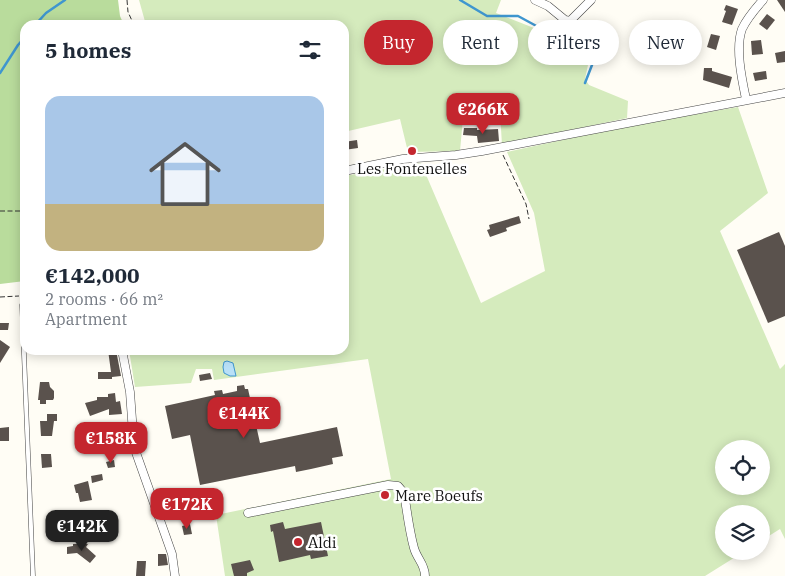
<!DOCTYPE html>
<meta charset="utf-8">
<style>
body{margin:0;font-family:"IBM Plex Serif",serif;background:#f2f2f3;color:#1f2937;height:100vh;display:flex;flex-direction:column;font-size:19px;white-space:nowrap}
*{box-sizing:border-box;margin:0}
p{font-size:16px;color:#747a83}
.icon{flex:none;width:28px;height:28px;fill:none;stroke:currentColor;stroke-width:2;stroke-linecap:round;stroke-linejoin:round}
.map{position:relative;flex:1;overflow:hidden}
.details{position:absolute;left:20px;top:20px;width:329px;height:335px;display:flex;flex-direction:column;background:#fff;border-radius:15px;box-shadow:0 2px 12px #0003}
.details>*{flex:none}
.banner{position:absolute;left:364px;top:20px;width:346px;height:45px;display:flex;gap:10px}
.buttons{position:absolute;left:715px;top:440px;display:grid;gap:10px}
.buttons a{display:grid;place-items:center;width:55px;height:55px;border-radius:50%;background:#fff;box-shadow:0 2px 12px #0003;font-size:25px}
.price{position:absolute;translate:-50% -42px;padding:0 11px;border-radius:10px;background:#c4262e;color:#fff;font-size:16px;line-height:32px;filter:drop-shadow(0 1px 2px #0008)}
.price::after{content:'';position:absolute;left:50%;top:30px;width:15px;height:11px;margin-left:-8px;background:inherit;clip-path:polygon(0 0,100% 0,50% 100%)}
.price.active{background:#222;color:#fff}
ul{padding:0;list-style:none}
li{display:grid;align-content:center;gap:10px;height:265px;padding:0 25px}
li span{display:grid;place-items:center;height:155px;border-radius:15px;color:#555}
li>.icon{margin-inline-start:auto}
span .icon{width:90px;height:90px;fill:#fffc;stroke-width:1}
li b{font-size:21px}
h2{display:flex;justify-content:space-between;align-items:center;height:60px;padding:0 25px;font-size:21px}
.chip{padding:0 18px;border-radius:22px;background:#fff;box-shadow:0 2px 12px #0003;font-size:18px;line-height:45px}
.chip.active{background:#c4262e;color:#fff}
.map>svg:first-child{display:block}
.green{fill:#d5ebbd;fill-rule:evenodd}
.forest{fill:#b9dc9c}
.water{fill:#b9e0f7;stroke:#3f96cf}
.lines{fill:none;stroke-linecap:round;stroke-linejoin:round}
.stream{stroke:#3f96cf;stroke-width:2.5}
.building{fill:#5a524d}
.lane-casing{stroke:#444;stroke-width:5}
.street-casing{stroke:#444;stroke-width:9}
.path{stroke:#333;stroke-width:1;stroke-dasharray:5 2.5;stroke-linecap:butt}
.lane{stroke:#fff;stroke-width:4}
.street{stroke:#fff;stroke-width:8}
.poi-dot{fill:#c4262e;stroke:#fff;stroke-width:2}
.labels{text-anchor:middle;dominant-baseline:central;stroke-width:5;stroke-linejoin:round;paint-order:stroke}
.poi-label{font-size:15px;fill:#111;stroke:#fff;text-anchor:start}
</style>
<div class="map">
<svg width="785" height="576" viewBox="0 0 785 576">
<rect width="100%" height="100%" fill="#fffdf5"/>
<g class="green">
<polygon points="139,0 501,0 496,13 577,45 587,51 588,65 585,79 589,85 628,101 627,118 502,145 500,112 464,107 460,151 408,152 400,119 344,132 344,25 146,25"/>
<path d="M 738,107 L 768,193 L 720,231 L 780,369 L 785,364 L 785,539 L 780,529 L 761,541 L 761,514 L 724,514 L 724,551 L 745,551 L 705,576 L 225,576 L 216,515 L 391,479 L 368,359 L 214,380 L 212,369 L 196,369 L 191,383 L 135,387 L 129,350 L 344,350 L 344,214 L 347,212 L 344,176 L 421,163 L 481,303 L 545,271 L 534,213 L 507,152 L 627,126 ZM 724,449 L 761,449 L 761,486 L 724,486 Z"/>
</g>
<polygon class="forest" points="0,0 118,0 120,16 124,25 25,25 25,281 0,284"/>
<polygon class="water" points="227,361 233,363 236,376 230,376 224,373 223,367 224,362"/>
<g class="lines">
<g class="stream">
<polyline points="460,0 487,16 518,16 588,54 592,65 585,83"/>
<polyline points="35,25 46,13 65,0"/>
<polyline points="0,73 18,45 25,37"/>
</g>
</g>
<g class="building">
<polygon points="777,0 785,0 785,12"/>
<polygon points="726,5 738,9 732,25 722,22 726,11 724,10"/>
<polygon points="767,14 775,20 767,30 759,24"/>
<polygon points="711,34 720,36 716,50 707,47"/>
<polygon points="761,40 763,54 752,55 751,41"/>
<polygon points="785,51 785,62 777,63 775,53"/>
<polygon points="704,68 712,68 712,71 732,77 729,88 703,80"/>
<polygon points="766,71 767,79 755,81 753,73"/>
<polygon points="464,128 477,128 477,130 498,129 499,141 478,143 477,136 463,135"/>
<polygon points="357,140 358,148 344,150 344,142"/>
<polygon points="519,216 521,223 506,228 507,231 490,237 487,230 490,229 489,225"/>
<polygon points="779,232 785,246 785,316 768,323 737,250"/>
<polygon points="0,323 9,323 8,330 0,330"/>
<polygon points="0,340 10,347 0,363"/>
<polygon points="108,350 116,350 121,376 112,377 112,379 98,379 98,372 111,372"/>
<polygon points="210,373 212,379 200,381 199,375"/>
<polygon points="40,382 49,382 50,387 54,391 54,398 53,400 46,400 46,404 40,404 40,400 38,400"/>
<polygon points="244,385 245,389 248,389 260,443 337,427 343,456 332,458 333,464 311,469 296,472 295,466 200,485 190,435 172,439 165,406 215,395 214,391 222,390 223,394 237,391 237,386"/>
<polygon points="115,393 116,402 120,401 122,414 109,415 109,409 90,416 85,403 97,400 97,397 108,397 108,394"/>
<polygon points="47,414 57,414 57,421 54,421 52,436 41,436 40,421 47,421"/>
<polygon points="9,427 9,441 0,441 0,428"/>
<polygon points="41,454 51,454 52,467 42,468"/>
<polygon points="114,460 115,467 108,468 106,462"/>
<polygon points="102,474 103,480 92,483 91,476"/>
<polygon points="88,481 92,500 80,502 78,493 76,493 74,485"/>
<polygon points="283,522 285,529 321,522 328,556 311,559 310,555 279,562 273,531 271,532 270,525"/>
<polygon points="190,524 192,534 184,535 182,526"/>
<polygon points="73,544 88,544 86,547 96,556 90,563 77,553 67,554 67,547 73,546"/>
<polygon points="158,554 166,554 168,565 158,566"/>
<polygon points="250,560 254,570 247,573 247,576 234,576 231,564"/>
<polygon points="137,561 146,561 145,576 136,576"/>
</g>
<g class="lines">
<g class="lane-casing">
<polyline id="lane" points="25,298 22,305 33,576"/>
</g>
<g class="street-casing">
<g id="street">
<polyline points="535,0 548,6 565,20 570,21 591,0"/>
<path d="M 746,99 C 742,80 735,48 742,29 C 747,18 755,9 763,0"/>
<polyline points="344,171 403,159 456,155 482,151 785,93"/>
<polyline points="122,350 130,392 134,447 172,554 175,576"/>
<path d="M 248,513 L 388,485 L 398,486 L 404,493 C 407,511 409,530 414,548 C 417,559 425,564 425,576"/>
</g>
</g>
<g class="path">
<polyline points="127,0 128,12 134,25"/>
<polyline points="503,155 526,204 529,219"/>
<polyline points="0,211 25,211"/>
<polyline points="0,297 19,296"/>
</g>
<use href="#lane" class="lane"/>
<use href="#street" class="street"/>
</g>
<g class="poi-dot">
<circle cx="412" cy="151" r="5"/>
<circle cx="385" cy="495" r="5"/>
<circle cx="298" cy="542" r="5"/>
</g>
<g class="labels">
<g class="poi-label">
<text x="412" y="168" text-anchor="middle">Les Fontenelles</text>
<text x="395" y="495">Mare Boeufs</text>
<text x="308" y="542">Aldi</text>
</g>
</g>
</svg>
<div class="buttons">
<a><svg class="icon" aria-label="locate" viewBox="0 0 24 24"><circle cx="12" cy="12" r="6"/><path d="M12 2v4M12 18v4M2 12h4M18 12h4"/></svg></a>
<a><svg class="icon" aria-label="layers" viewBox="0 0 24 24"><path d="M12 4l9 5-9 5-9-5zM3 14l9 5 9-5"/></svg></a>
</div>
<b class="price" style="left:483px;top:135px">€266K</b>
<b class="price" style="left:244px;top:439px">€144K</b>
<b class="price" style="left:111px;top:464px">€158K</b>
<b class="price" style="left:187px;top:530px">€172K</b>
<b class="price active" style="left:82px;top:552px">€142K</b>
<div class="banner">
<a class="chip active">Buy</a>
<a class="chip">Rent</a>
<a class="chip">Filters</a>
<a class="chip">New</a>
</div>
<section class="details">
<h2>5 homes<svg class="icon" aria-label="filters" viewBox="0 0 24 24"><path d="M4 7h16M4 17h16"/><circle cx="9" cy="7" r="2"/><circle cx="15" cy="17" r="2"/></svg></h2>
<ul>
<li><span style="background:linear-gradient(#a9c7e8 70%,#c2b280 0)"><svg class="icon" aria-label="home" viewBox="0 0 24 24"><path d="M3 11l9-7 9 7M6 9v11h12V9"/></svg></span><div><b>€142,000</b><p>2 rooms · 66 m²</p><p>Apartment</p></div></li>
</ul>
</section>
</div>
